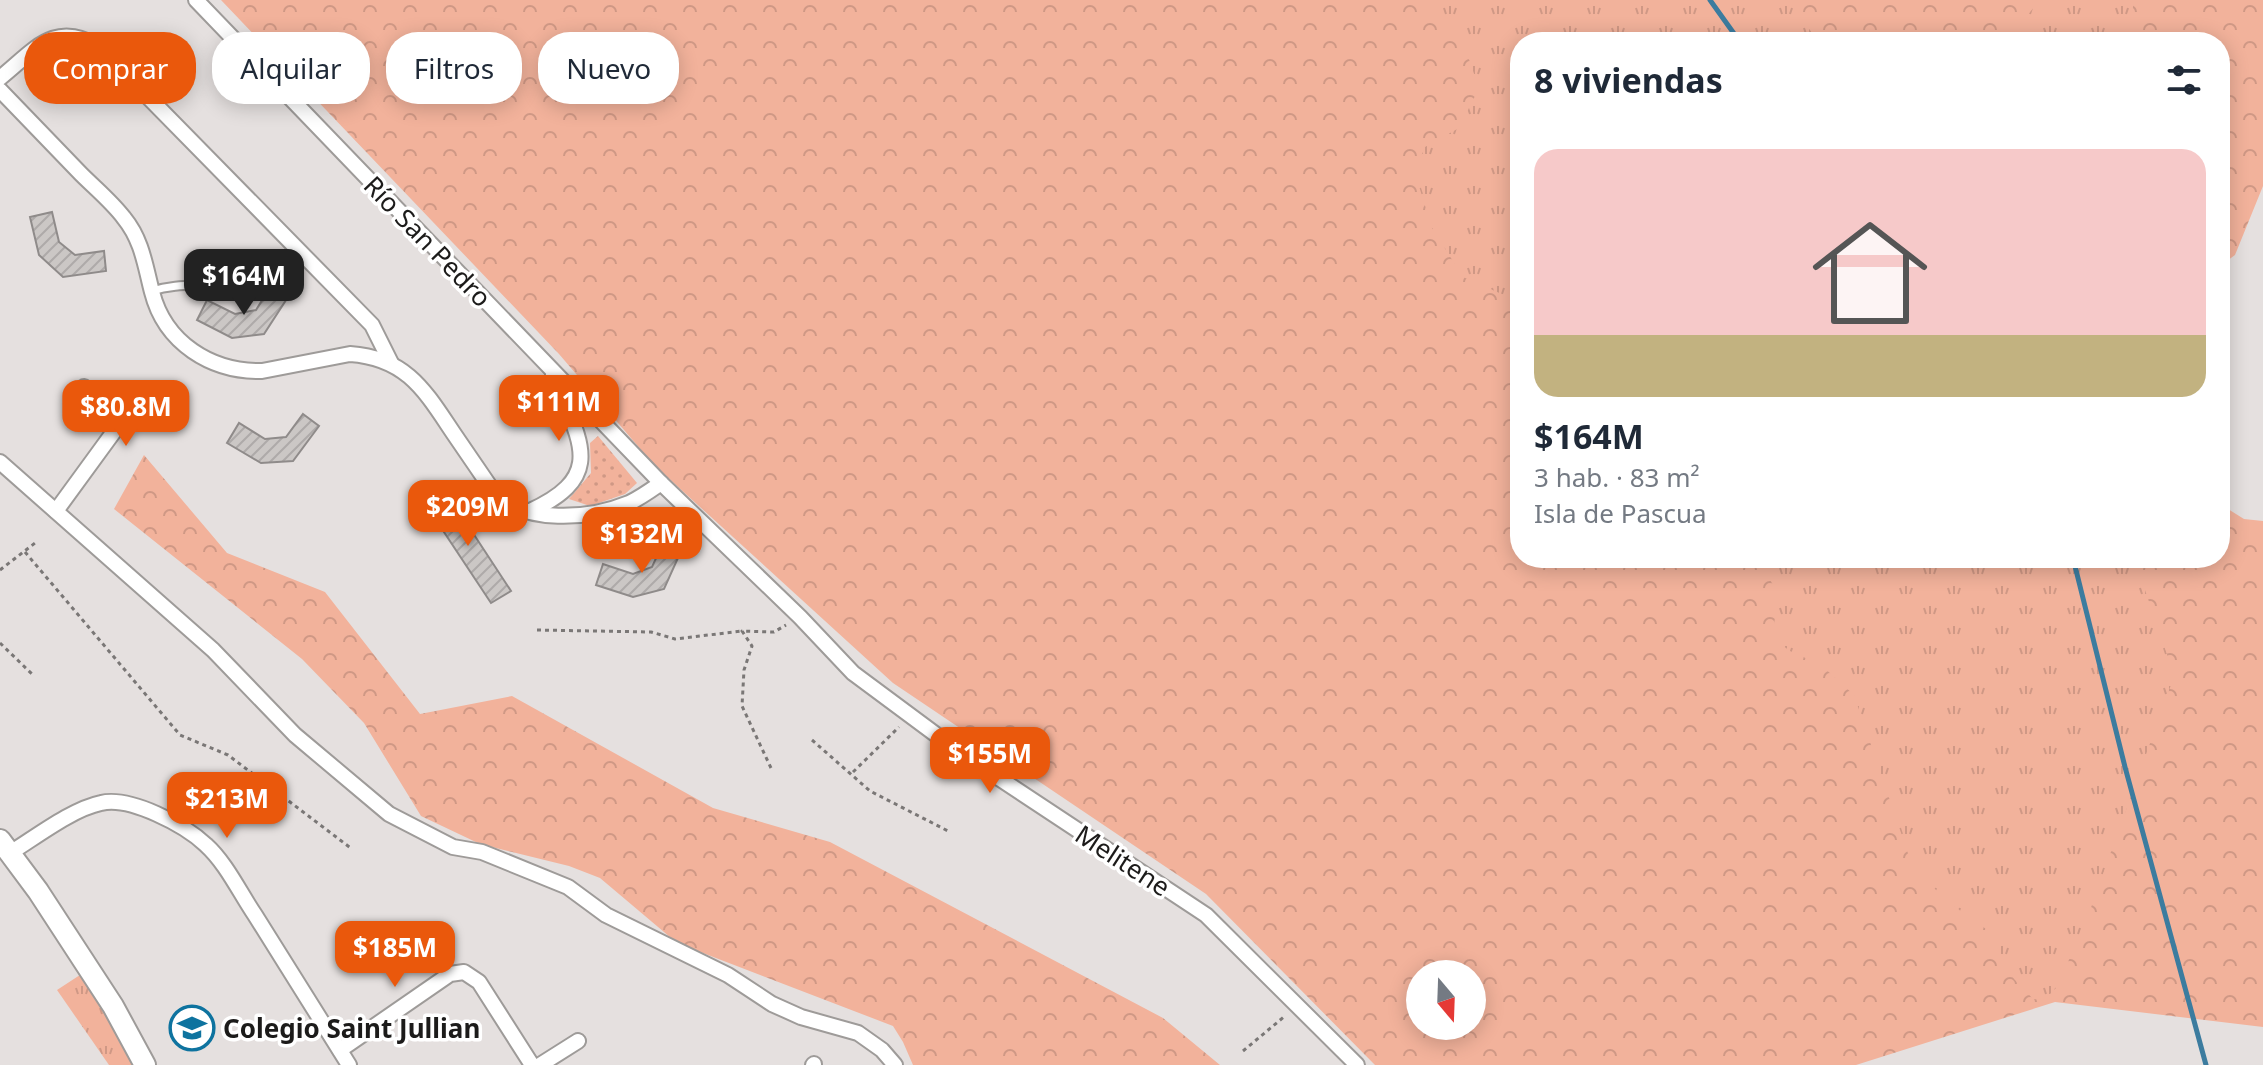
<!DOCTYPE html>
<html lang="es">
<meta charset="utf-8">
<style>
body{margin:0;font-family:"Noto Sans",sans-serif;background:#f6f6f7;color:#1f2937;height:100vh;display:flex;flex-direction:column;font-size:30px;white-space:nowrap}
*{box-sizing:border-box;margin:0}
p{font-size:26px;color:#747a83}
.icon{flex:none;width:44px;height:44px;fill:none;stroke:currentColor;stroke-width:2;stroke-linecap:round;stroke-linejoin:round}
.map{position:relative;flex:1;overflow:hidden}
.sheet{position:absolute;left:1510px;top:32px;width:720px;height:536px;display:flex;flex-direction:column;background:#fff;border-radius:32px;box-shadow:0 4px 20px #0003}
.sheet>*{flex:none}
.top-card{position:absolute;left:24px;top:32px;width:760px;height:72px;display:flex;gap:16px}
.needle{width:52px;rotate:161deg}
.fabs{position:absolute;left:1406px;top:960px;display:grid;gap:16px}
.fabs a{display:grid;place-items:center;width:80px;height:80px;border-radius:50%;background:#fff;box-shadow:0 4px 20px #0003;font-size:40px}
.price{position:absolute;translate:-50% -68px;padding:0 18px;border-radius:16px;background:#ea580c;color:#fff;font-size:26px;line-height:52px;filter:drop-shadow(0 2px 4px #0008)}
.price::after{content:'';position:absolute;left:50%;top:48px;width:24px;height:18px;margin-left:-12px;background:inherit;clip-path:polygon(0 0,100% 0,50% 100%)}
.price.selected{background:#222;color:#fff}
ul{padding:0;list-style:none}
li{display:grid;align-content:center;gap:16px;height:424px;padding:0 24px}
li span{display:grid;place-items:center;height:248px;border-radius:24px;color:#555}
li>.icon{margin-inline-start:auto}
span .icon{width:144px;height:144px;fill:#fffc;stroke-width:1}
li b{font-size:34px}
h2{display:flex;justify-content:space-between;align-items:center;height:96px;padding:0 24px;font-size:34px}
.pill{padding:0 28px;border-radius:32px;background:#fff;box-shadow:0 4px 20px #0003;font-size:28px;line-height:72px}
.pill.selected{background:#ea580c;color:#fff}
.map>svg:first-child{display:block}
.grass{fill:url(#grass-dots)}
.forest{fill:url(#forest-crowns);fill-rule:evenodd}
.park{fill:url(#park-tufts)}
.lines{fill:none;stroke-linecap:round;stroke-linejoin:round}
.stream{stroke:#3c7c9f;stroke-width:5}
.building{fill:url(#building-hatch);stroke:#8f8b8a;stroke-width:2}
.lane-casing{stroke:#9e9b99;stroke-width:11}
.street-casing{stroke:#9e9b99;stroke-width:18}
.secondary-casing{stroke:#9e9b99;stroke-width:24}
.path{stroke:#7a7776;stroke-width:3;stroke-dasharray:4 4;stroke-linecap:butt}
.lane{stroke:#fff;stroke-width:7}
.street{stroke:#fff;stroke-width:14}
.secondary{stroke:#fff;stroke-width:20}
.labels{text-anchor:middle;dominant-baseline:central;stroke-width:7;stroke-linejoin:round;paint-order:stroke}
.street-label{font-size:26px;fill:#1c1b1a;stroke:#fff}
.poi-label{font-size:26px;font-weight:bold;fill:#1c1b1a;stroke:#fff;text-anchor:start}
</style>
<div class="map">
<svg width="2263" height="1065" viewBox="0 0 2263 1065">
<defs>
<pattern id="grass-dots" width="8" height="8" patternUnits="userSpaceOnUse" patternTransform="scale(2)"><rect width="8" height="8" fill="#f2b29b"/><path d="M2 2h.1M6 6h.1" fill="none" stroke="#cf9885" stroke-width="1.8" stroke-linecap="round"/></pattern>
<pattern id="forest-crowns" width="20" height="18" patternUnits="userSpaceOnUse" patternTransform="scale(2)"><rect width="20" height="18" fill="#f2b29b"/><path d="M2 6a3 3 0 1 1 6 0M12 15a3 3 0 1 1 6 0" fill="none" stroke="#cf9885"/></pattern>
<pattern id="park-tufts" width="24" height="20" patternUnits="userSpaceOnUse" patternTransform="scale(2)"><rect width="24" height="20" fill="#f2b29b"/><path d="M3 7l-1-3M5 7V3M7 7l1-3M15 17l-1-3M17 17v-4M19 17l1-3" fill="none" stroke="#cf9885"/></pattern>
<pattern id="building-hatch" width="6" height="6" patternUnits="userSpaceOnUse" patternTransform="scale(2)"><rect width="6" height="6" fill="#cbc7c5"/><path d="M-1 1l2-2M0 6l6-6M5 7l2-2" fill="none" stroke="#aeaaa9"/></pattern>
</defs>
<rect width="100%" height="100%" fill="#e5e0df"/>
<polygon class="grass" points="598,436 637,483 625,494 590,506 569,499 591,473 590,443"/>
<g class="forest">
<path d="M 221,0 L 2263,0 L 2263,186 L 2235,255 L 2220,266 L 2220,42 L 1520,42 L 1520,558 L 2220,558 L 2220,504 L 2244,519 L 2263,521 L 2263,1027 L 2055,1002 L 1856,1065 L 1375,1065 L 1206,894 L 893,683 L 654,465 L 559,354 ZM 1420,974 L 1472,974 L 1472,1026 L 1420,1026 Z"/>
<polygon points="144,455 227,553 325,592 420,714 512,696 713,808 830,842 1163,1018 1220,1065 913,1065 903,1042 893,1026 677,943 600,878 569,866 480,844 421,816 364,723 302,659 114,509"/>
</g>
<g class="park">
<polygon points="1415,0 1787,0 1816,38 1824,42 1520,42 1520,302 1463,277 1432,228 1418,183 1417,165 1425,147 1459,128 1479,88 1465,48"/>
<polygon points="2040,0 2134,0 2128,42 2005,42"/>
<polygon points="1759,558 2134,558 2171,666 2172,682 2084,927 2056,988 2044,1000 2033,999 2014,979 1989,931 1964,914 1914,871 1854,695 1821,665 1790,651 1778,642 1774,627 1777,593"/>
<polygon points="83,973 140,1065 109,1065 57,990"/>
</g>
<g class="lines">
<g class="stream">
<polyline points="1710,0 1740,42"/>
<polyline points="2073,558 2125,767 2206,1065"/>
</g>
</g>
<g class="building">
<polygon points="52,212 59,242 75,255 104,251 106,271 63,277 39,255 30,217"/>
<polygon points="271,286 288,297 264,334 232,338 197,320 207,300 235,314 256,310"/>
<polygon points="303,414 319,426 293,461 261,463 227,443 239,423 265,439 286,437"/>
<polygon points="446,492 511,591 491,603 426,505"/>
<polygon points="664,541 682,549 664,589 633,597 596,585 603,564 633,574 652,567"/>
</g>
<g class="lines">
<g class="lane-casing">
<path id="lane" d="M 152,291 C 186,280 220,290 252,275"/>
</g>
<g class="street-casing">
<g id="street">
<polyline points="196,0 661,483 800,617 853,673 958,751 1206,915 1357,1065"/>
<path d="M 0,78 C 35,50 54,20 99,47 L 372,325 L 391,363"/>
<path d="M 0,90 C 27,118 54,146 81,174 C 95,188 112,202 124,218 C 142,240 145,265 152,292 C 165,343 211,372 262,371 L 350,354 C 407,358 425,391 454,434 C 467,453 480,472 493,491 C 524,525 590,519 629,503 C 640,498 651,490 661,483"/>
<polyline points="0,462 213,650 295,735 389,814 453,847 482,852 568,887 606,915 728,975 772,1004 801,1017 858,1033 882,1050 895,1065"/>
<polyline points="56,511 118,426 84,387"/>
<path d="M 530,511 C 609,475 578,439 553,375"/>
<path d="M 10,853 C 36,837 72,809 101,803 C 130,796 185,825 206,845 C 226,863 240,893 255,915 C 286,965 318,1015 349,1065"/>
<polyline points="340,1050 450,974 464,972 479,982 532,1065"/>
<polyline points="540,1065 578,1041"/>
<polyline points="813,1065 814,1064"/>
</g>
</g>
<g class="secondary-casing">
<polyline id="secondary" points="0,840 38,891 113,1006 145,1065"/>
</g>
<g class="path">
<polyline points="25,552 180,735 228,755 352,849"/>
<polyline points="0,570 35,543"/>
<polyline points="537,630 651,632 675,639 742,631"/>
<polyline points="0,643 32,674"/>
<polyline points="812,740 870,791 950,832"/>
<polyline points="771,768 742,706 744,670 752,646 742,631 774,632 786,625"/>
<polyline points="853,772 899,727"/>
<polyline points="1243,1051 1285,1016"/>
</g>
<use href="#lane" class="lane"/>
<use href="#street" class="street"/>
<use href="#secondary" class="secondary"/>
</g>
<defs>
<g id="school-ring" transform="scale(2.3)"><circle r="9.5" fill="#fff" stroke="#0e739f" stroke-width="1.5"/><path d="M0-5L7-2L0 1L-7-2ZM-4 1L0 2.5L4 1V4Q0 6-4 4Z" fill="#0e739f"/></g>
</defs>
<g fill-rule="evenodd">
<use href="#school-ring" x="192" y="1028"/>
</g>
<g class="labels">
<g class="street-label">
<text transform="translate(428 241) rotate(46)">Río San Pedro</text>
<text transform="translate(1123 860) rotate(33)">Melitene</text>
</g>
<g class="poi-label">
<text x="223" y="1028">Colegio Saint Jullian</text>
</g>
</g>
</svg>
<div class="fabs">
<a><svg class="needle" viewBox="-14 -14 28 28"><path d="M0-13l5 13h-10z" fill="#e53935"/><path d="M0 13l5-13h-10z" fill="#747a83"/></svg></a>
</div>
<b class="price selected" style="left:244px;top:317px">$164M</b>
<b class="price" style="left:559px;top:443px">$111M</b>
<b class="price" style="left:126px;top:448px">$80.8M</b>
<b class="price" style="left:468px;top:548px">$209M</b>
<b class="price" style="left:642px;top:575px">$132M</b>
<b class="price" style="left:990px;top:795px">$155M</b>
<b class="price" style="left:227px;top:840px">$213M</b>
<b class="price" style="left:395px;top:989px">$185M</b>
<div class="top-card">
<a class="pill selected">Comprar</a>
<a class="pill">Alquilar</a>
<a class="pill">Filtros</a>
<a class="pill">Nuevo</a>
</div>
<section class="sheet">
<h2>8 viviendas<svg class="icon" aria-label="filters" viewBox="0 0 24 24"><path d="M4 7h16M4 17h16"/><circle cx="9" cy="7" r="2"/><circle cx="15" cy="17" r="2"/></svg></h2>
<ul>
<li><span style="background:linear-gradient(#f6c9c9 75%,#c2b280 0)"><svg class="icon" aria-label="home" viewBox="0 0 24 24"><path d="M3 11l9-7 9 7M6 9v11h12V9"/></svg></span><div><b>$164M</b><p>3 hab. · 83 m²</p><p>Isla de Pascua</p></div></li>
</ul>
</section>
</div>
